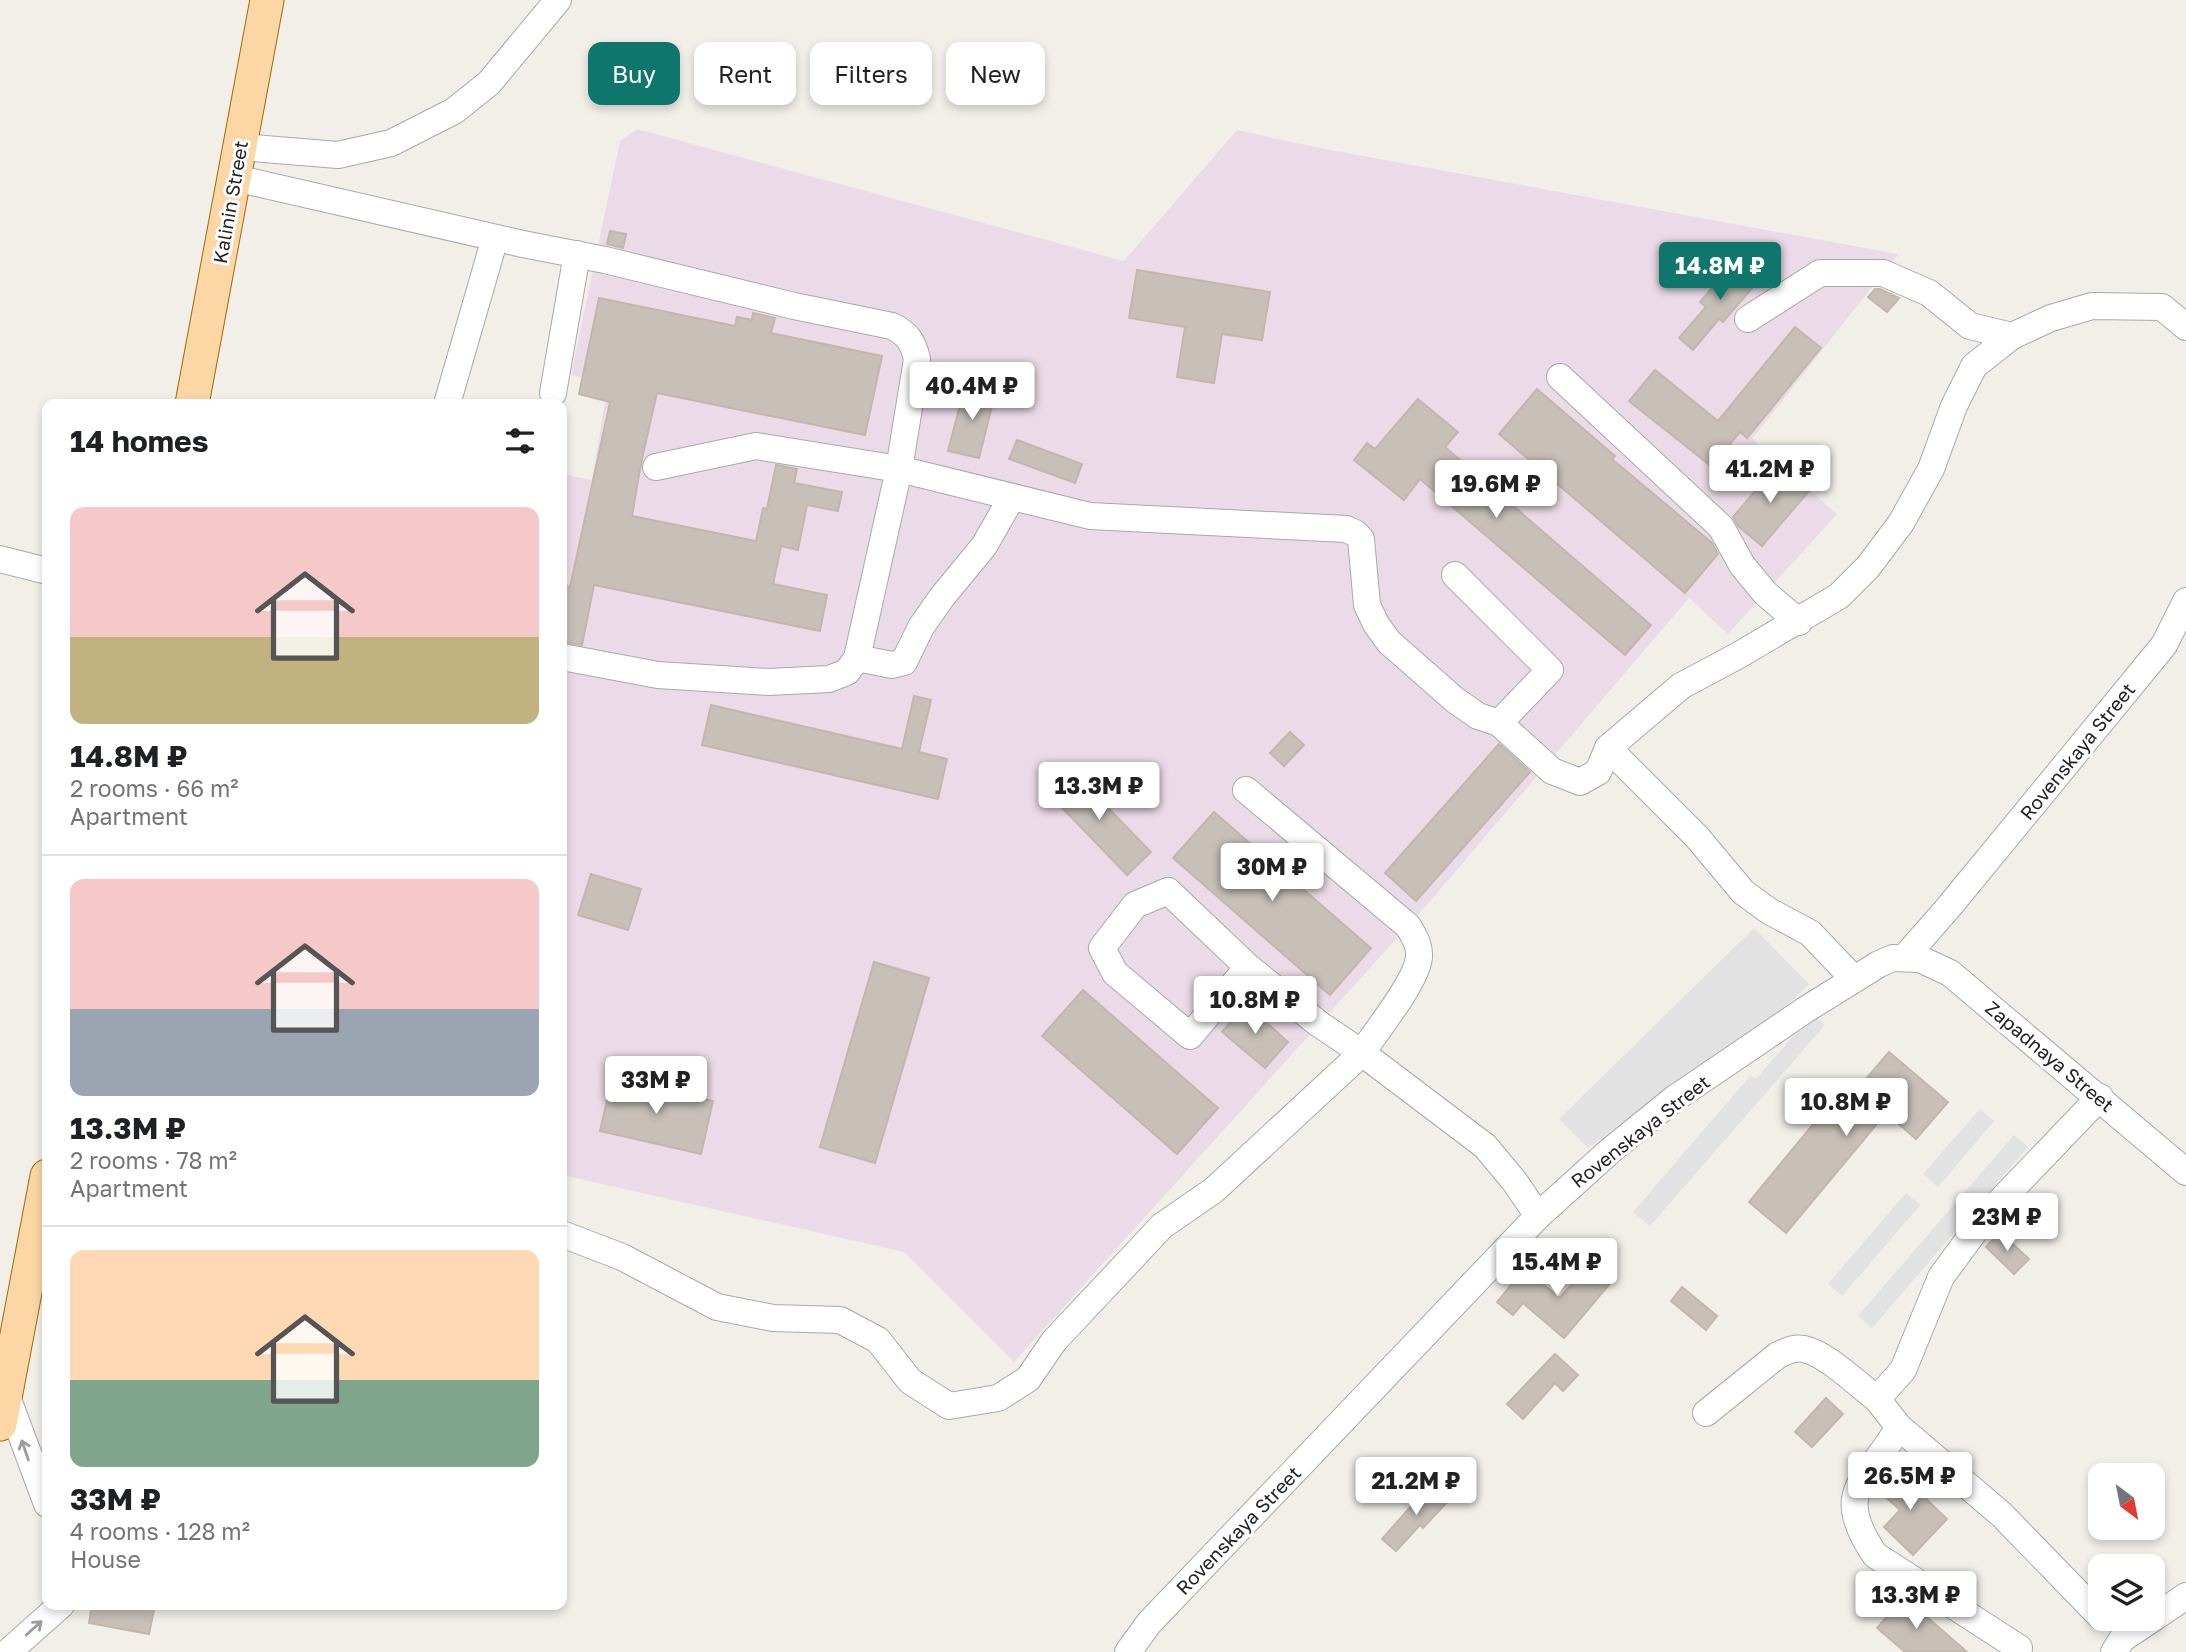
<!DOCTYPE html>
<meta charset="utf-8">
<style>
body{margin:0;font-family:"Golos Text",sans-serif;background:#f6f6f6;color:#202124;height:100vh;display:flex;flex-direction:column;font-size:26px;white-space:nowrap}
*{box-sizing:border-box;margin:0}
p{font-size:23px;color:#757577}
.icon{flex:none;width:38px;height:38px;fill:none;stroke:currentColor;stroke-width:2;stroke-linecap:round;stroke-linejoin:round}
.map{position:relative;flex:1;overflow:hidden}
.drawer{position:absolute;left:42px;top:399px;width:525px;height:1211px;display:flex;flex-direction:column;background:#fff;border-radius:14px;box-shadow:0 4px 10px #0003}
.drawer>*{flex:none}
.banner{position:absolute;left:588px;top:42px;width:665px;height:63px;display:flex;gap:14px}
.needle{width:46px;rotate:148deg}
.fabs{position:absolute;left:2088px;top:1463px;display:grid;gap:14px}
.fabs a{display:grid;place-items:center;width:77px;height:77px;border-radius:14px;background:#fff;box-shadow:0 4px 10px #0003;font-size:35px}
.price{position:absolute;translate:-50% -60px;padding:0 16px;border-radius:7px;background:#fff;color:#222;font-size:23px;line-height:46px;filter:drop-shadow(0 2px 4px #0008)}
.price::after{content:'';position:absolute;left:50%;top:42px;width:21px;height:16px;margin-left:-10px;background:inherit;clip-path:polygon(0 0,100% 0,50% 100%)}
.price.active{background:#0f766e;color:#fff}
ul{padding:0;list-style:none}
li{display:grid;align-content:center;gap:14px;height:371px;padding:0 28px}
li+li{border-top:2px solid #e0e0e0}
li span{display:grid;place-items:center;height:217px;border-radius:14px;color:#555}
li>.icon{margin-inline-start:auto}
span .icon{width:126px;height:126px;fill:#fffc;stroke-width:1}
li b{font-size:30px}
h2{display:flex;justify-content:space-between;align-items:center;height:84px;padding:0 28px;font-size:30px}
.chip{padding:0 24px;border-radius:14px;background:#fff;box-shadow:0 4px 10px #0003;font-size:24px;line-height:63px}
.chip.active{background:#0f766e;color:#fff}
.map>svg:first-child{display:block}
.industrial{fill:#ebdbe8}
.parking{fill:#e2e2e2}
.building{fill:#c7bfb8;stroke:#c4b6ab;stroke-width:2}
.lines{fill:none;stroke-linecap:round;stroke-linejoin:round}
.minor-casing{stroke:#a9a9a9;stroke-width:28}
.major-casing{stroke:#a06b00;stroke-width:35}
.minor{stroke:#fff;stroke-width:26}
.major{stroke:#fcd6a4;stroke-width:33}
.oneway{stroke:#9c9c9c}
.labels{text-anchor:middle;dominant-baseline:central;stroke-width:6;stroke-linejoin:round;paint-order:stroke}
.street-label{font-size:19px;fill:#222;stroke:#fff}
</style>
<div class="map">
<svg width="2186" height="1652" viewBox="0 0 2186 1652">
<rect width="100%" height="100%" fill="#f2efe9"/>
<polygon class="industrial" points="637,129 1124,261 1237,130 1325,149 1898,254 1752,439 1837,514 1728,634 1689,598 1425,907 1014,1362 904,1252 562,1175 562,474 592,480 608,384 571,375 620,141"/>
<g class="parking">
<polygon points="1754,928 1809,984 1782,1010 1682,1078 1588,1148 1559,1119"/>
<polygon points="1812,1014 1825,1025 1650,1226 1633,1212 1751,1075 1756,1079"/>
<polygon points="1980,1109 1994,1121 1938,1187 1923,1174"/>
<polygon points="2014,1135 2028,1147 1872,1328 1858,1316"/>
<polygon points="1906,1193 1920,1205 1842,1296 1828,1284"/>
</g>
<g class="building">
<polygon points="610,231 626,234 623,248 607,244"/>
<polygon points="1736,260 1759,280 1723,322 1719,319 1693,350 1679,338 1706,307 1700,302"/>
<polygon points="1137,270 1270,292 1262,340 1222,334 1214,383 1177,377 1185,327 1129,318"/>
<polygon points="1875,289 1880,289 1899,298 1887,312 1868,297"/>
<polygon points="599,298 735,326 737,317 752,320 753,313 775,318 771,333 882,356 865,435 657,393 641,463 632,516 756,541 763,508 767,509 776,465 797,469 794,483 842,492 838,511 807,505 798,550 781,546 773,584 827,595 820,631 594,585 582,645 562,642 562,585 570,587 610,402 579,394"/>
<polygon points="1795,327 1821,348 1747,438 1740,432 1711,466 1629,401 1655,370 1718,421"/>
<polygon points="965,386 995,394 979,458 948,451"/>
<polygon points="1537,389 1615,456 1612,459 1712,543 1718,554 1685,593 1499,434"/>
<polygon points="1418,399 1458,432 1445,447 1651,625 1625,655 1420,479 1404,500 1354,460 1367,443 1375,449"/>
<polygon points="1017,440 1082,464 1075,483 1009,459"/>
<polygon points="1778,464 1809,491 1762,546 1738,526 1733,517"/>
<polygon points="914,696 931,700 919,752 947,759 938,799 702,745 711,705 902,749"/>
<polygon points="1290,732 1304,745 1284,766 1270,753"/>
<polygon points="1499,744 1530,772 1416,901 1385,873"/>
<polygon points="1070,769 1151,852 1127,875 1047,792"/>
<polygon points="1214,812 1371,948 1330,995 1173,858"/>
<polygon points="591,874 641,889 628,930 578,915"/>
<polygon points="874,962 929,978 875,1163 820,1147"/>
<polygon points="1083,990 1218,1108 1177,1154 1042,1036"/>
<polygon points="1246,1004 1288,1042 1265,1068 1222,1032"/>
<polygon points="1889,1052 1948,1102 1916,1139 1886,1113 1786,1233 1749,1202 1834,1099 1843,1106"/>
<polygon points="612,1078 713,1101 701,1154 600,1131"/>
<polygon points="2000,1232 2029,1259 2014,1274 1986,1247"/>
<polygon points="1591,1261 1614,1279 1564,1338 1523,1303 1513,1315 1497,1302 1524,1269 1560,1298"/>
<polygon points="1682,1287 1717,1316 1706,1330 1671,1301"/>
<polygon points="1555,1354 1578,1375 1563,1391 1555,1383 1523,1419 1507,1404"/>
<polygon points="1826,1398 1843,1414 1812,1447 1795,1432"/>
<polygon points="1892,1466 1947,1519 1913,1555 1884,1527 1900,1510 1876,1488"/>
<polygon points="1430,1485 1448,1501 1423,1528 1420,1525 1396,1551 1382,1539"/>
<polygon points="1904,1597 1967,1652 1905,1652 1877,1628"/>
<polygon points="92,1605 155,1605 149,1634 89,1623"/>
</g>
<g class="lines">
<g class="minor-casing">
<g id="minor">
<polyline points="240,147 338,155 391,143 454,111 489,83 558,0"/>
<path d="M 235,178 L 523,244 L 605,260 L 794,306 L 892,326 C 908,334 913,342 917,359 L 899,469 L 857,658 L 847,672 L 829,679 L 769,682 L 658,675 L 562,657"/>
<polyline points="1748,319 1820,273 1883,273 1929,293 1970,326 2012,336"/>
<polyline points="1560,377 1721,527 1742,565 1765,593 1799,622"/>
<polyline points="553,393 577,254"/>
<polyline points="447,404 495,238"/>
<polyline points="656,467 756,446 899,469 1090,516 1346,529 1355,533 1361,539 1367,605 1376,624 1389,642 1455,700 1478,716 1499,723 1552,771 1580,782 1598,772 1608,748 1681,686 1739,655 1839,596 1868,567 1901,523 1931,469 1954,406 1974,366 2012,336 2051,318 2092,306 2162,307 2186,327"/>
<polyline points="0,559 47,571"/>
<polyline points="1455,575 1550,670 1499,723"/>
<polyline points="857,658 892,665 904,662 921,627 942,597 984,546 1012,497"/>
<polyline points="1608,748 1697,837 1743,892 1769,911 1810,933 1853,978"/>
<path d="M 1246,790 L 1408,926 C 1414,936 1420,945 1419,957 C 1417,981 1376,1031 1362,1053 L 1319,1024 L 1248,967 L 1168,891 L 1135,905 L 1102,948 L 1115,973 L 1190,1036 L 1248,967"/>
<polyline points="1905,957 1948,908 2164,645 2186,601"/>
<polyline points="2100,1097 1985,1217 1941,1277 1903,1370 1877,1399 1899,1427 2002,1515 2100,1616"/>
<polyline points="562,1234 622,1257 717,1307 773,1318 840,1320 878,1340 910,1381 949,1406 998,1398 1028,1379 1054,1341 1162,1226 1214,1190 1362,1053 1485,1146 1515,1182 1538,1216"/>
<polyline points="6,1394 47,1504"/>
<path d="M 1706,1413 L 1778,1355 C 1787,1351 1794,1347 1804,1349 C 1827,1354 1858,1385 1877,1399"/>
<path d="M 1899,1427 C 1867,1482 1831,1490 1875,1555 L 2019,1648"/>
<polyline points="2152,1619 2186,1596"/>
<polyline points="8,1652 61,1605"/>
<polyline points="1128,1652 1149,1623 1538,1216 1611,1150 1674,1099 1805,1010 1879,964 1893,958 1920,959 1950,973 2186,1172"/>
<polyline points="2114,1652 2122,1639 2152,1619"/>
</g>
</g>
<g class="major-casing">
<g id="major">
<polyline points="192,404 267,0"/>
<polyline points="0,1424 47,1176"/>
</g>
</g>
<use href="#minor" class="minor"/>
<use href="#major" class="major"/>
</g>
<defs><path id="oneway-shaft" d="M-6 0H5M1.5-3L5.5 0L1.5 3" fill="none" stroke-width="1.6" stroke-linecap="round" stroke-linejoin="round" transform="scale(1.75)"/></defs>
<g class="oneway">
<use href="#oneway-shaft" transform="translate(25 1450) rotate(-109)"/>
<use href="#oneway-shaft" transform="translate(34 1628) rotate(-42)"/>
</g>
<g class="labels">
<g class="street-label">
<text transform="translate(230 202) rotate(-80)">Kalinin Street</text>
<text transform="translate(2077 751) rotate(-51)">Rovenskaya Street</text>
<text transform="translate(2050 1056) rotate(40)">Zapadnaya Street</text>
<text transform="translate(1640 1131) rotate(-38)">Rovenskaya Street</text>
<text transform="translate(1238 1530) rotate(-46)">Rovenskaya Street</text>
</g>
</g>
</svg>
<div class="fabs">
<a><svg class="needle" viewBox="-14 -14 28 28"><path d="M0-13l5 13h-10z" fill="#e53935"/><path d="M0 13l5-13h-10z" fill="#757577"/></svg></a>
<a><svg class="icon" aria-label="layers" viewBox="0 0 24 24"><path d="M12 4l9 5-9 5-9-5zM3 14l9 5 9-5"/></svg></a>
</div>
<b class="price active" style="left:1720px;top:302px">14.8M ₽</b>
<b class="price" style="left:972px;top:422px">40.4M ₽</b>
<b class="price" style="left:1770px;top:505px">41.2M ₽</b>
<b class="price" style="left:1496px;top:520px">19.6M ₽</b>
<b class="price" style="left:1099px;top:822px">13.3M ₽</b>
<b class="price" style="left:1272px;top:903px">30M ₽</b>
<b class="price" style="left:1255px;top:1036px">10.8M ₽</b>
<b class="price" style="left:656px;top:1116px">33M ₽</b>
<b class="price" style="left:1846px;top:1138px">10.8M ₽</b>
<b class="price" style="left:2007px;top:1253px">23M ₽</b>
<b class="price" style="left:1557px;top:1298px">15.4M ₽</b>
<b class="price" style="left:1910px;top:1512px">26.5M ₽</b>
<b class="price" style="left:1416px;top:1517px">21.2M ₽</b>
<b class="price" style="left:1916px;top:1631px">13.3M ₽</b>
<div class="banner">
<a class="chip active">Buy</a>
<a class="chip">Rent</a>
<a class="chip">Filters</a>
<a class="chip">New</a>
</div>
<section class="drawer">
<h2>14 homes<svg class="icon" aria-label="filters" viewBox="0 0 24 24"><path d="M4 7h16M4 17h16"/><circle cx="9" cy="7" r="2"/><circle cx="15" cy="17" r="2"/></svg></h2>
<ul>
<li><span style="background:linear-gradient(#f6c9c9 60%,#c2b280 0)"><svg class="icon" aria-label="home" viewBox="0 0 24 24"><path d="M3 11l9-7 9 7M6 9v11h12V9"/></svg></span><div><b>14.8M ₽</b><p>2 rooms · 66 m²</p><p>Apartment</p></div></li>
<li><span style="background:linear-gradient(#f6c9c9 60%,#9aa5b1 0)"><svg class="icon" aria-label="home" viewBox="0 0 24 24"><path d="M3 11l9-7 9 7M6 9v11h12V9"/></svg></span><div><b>13.3M ₽</b><p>2 rooms · 78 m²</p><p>Apartment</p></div></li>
<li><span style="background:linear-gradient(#ffd9b3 60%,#7fa58c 0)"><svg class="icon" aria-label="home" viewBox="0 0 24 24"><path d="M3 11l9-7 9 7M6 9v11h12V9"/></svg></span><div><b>33M ₽</b><p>4 rooms · 128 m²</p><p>House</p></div></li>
</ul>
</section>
</div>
